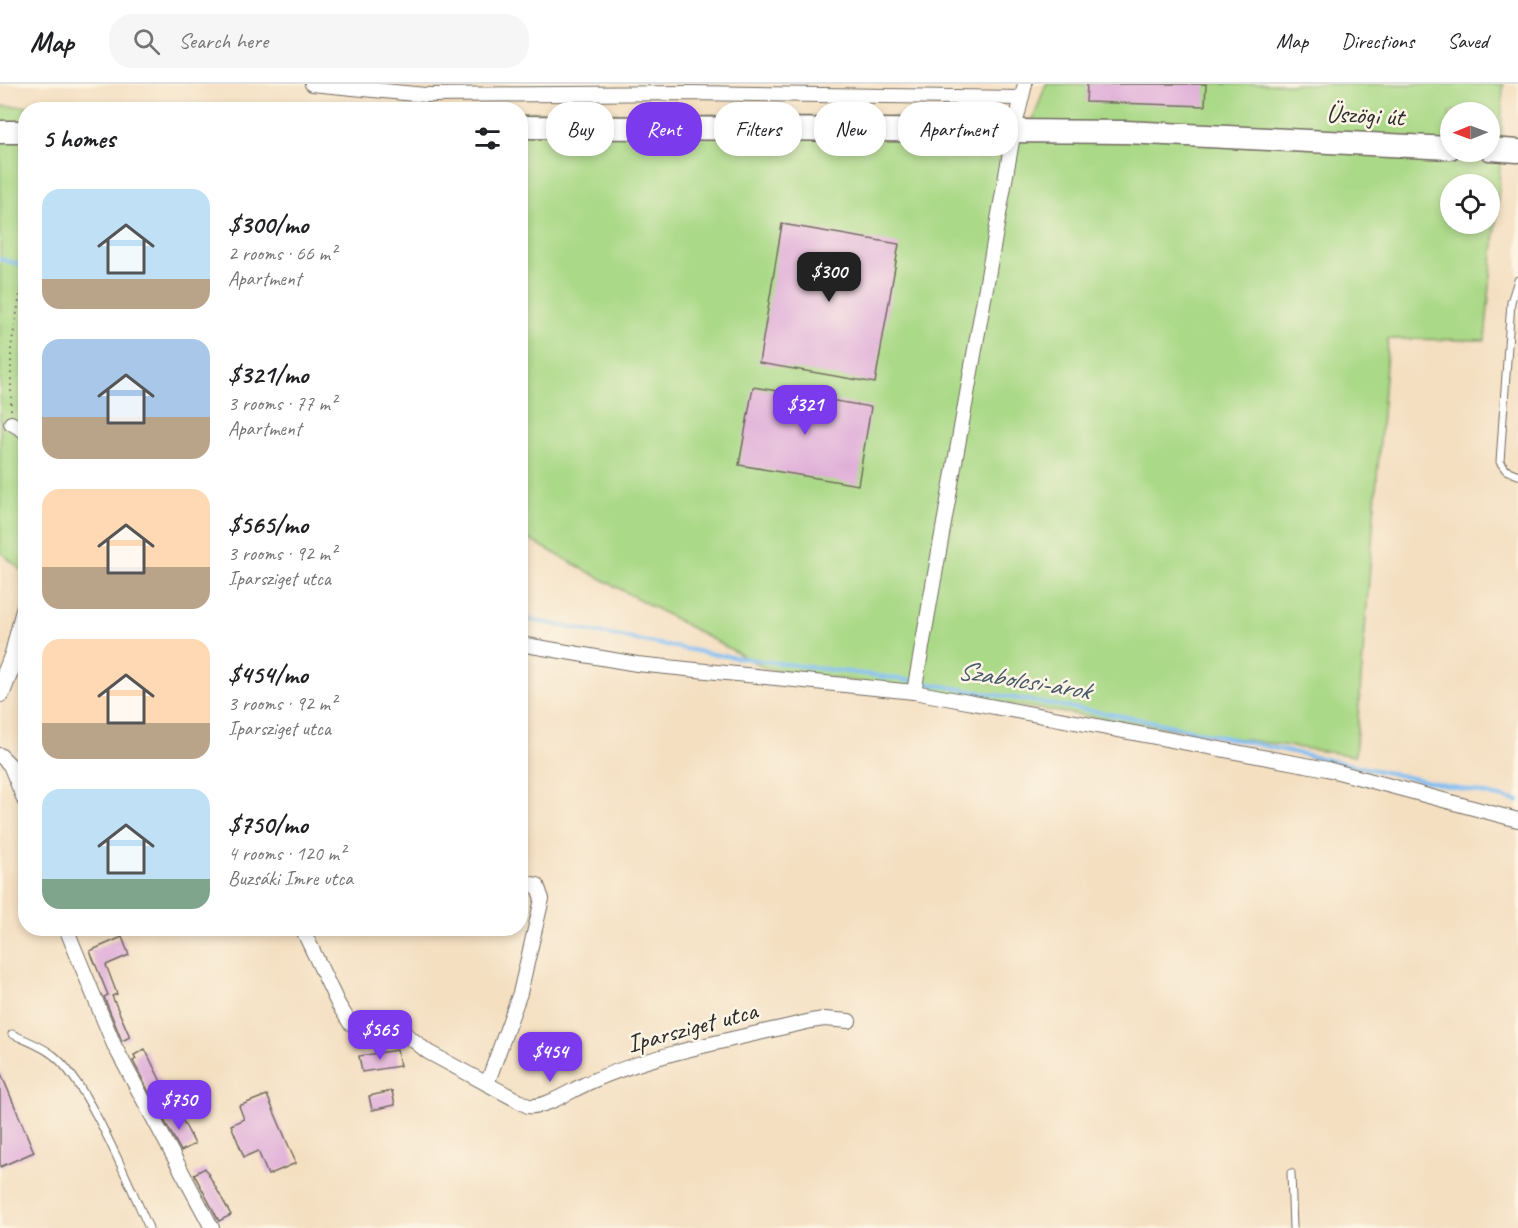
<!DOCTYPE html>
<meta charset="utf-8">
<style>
body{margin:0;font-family:Caveat,sans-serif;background:#f6f6f6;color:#202124;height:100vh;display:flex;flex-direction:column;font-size:22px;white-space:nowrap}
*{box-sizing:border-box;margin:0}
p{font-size:20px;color:#757577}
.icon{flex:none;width:33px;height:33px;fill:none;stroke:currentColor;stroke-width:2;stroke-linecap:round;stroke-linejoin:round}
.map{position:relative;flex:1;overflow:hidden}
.details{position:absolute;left:18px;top:18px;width:510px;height:834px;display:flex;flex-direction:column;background:#fff;border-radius:24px;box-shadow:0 3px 9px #0003}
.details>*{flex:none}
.banner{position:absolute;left:546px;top:18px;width:570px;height:54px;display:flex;gap:12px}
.needle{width:39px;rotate:269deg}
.fabs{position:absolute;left:1440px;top:18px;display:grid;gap:12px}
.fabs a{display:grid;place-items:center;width:60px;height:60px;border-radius:50%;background:#fff;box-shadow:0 3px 9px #0003;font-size:30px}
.price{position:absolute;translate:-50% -51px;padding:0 14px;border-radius:12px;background:#7c3aed;color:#fff;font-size:20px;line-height:39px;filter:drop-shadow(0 2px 3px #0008)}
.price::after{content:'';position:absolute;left:50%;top:36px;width:18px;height:14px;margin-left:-9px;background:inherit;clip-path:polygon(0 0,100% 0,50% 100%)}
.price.current{background:#222;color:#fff}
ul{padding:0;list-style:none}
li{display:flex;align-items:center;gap:18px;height:150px;padding:0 24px}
li span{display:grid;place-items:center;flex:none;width:168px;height:120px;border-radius:18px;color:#555}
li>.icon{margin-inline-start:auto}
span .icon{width:72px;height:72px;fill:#fffc;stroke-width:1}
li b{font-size:26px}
h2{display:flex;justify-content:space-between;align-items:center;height:72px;padding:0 24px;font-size:26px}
.pill{padding:0 21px;border-radius:24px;background:#fff;box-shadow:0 3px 9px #0003;font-size:21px;line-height:54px}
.pill.current{background:#7c3aed;color:#fff}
header{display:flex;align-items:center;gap:36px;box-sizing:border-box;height:84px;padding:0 30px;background:#fff;border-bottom:2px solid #e0e0e0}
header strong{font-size:28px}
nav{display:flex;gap:33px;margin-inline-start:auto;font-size:21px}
.search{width:420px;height:54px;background:#f6f6f6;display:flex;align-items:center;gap:15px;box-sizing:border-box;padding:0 21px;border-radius:24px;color:#757577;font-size:22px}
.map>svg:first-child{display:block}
.green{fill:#aad987;stroke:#6a8259;stroke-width:1.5;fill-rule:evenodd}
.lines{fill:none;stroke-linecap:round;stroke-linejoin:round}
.stream{stroke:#80bef3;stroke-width:4}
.building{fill:#e0afd9}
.lane-casing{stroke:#716a60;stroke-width:9}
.street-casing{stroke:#716a60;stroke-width:16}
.secondary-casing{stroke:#716a60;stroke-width:22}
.primary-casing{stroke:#716a60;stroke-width:25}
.path{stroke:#716a60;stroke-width:2;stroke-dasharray:1.5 4.5;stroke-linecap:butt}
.lane{stroke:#fff;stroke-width:7}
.street{stroke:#fff;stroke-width:14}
.secondary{stroke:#fff;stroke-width:20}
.primary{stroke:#fff;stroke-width:22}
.labels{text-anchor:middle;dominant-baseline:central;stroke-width:5;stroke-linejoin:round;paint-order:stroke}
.street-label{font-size:26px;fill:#2b2b2b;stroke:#fcf5e5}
.water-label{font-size:27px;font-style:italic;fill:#445767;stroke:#fcf5e5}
</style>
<header>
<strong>Map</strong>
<div class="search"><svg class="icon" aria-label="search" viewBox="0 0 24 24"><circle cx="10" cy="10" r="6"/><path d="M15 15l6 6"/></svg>Search here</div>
<nav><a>Map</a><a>Directions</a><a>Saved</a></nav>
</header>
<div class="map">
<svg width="1518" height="1144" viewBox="0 0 1518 1144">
<rect width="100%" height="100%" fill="#fcf5e5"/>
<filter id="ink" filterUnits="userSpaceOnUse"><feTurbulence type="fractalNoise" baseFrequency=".0167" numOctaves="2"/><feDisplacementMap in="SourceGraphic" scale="12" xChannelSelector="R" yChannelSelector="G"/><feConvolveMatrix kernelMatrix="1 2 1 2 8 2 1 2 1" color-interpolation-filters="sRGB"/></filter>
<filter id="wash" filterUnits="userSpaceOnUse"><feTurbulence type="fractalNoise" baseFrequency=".008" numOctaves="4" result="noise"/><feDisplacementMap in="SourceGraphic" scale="24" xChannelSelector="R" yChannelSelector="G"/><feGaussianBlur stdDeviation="1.35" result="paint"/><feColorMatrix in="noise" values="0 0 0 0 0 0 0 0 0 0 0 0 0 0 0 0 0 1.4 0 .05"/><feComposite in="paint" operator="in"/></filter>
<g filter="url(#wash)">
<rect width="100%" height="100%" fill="#f4dfc1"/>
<g class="green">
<path d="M 1046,0 L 1503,0 L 1499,104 L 1485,256 L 1388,255 L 1355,672 L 765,584 L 521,451 L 521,28 L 1033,36 ZM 1450,28 L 1490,28 L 1490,68 L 1450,68 ZM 1450,100 L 1490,100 L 1490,140 L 1450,140 Z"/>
<polygon points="0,22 331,25 26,26 25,489 0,468"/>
</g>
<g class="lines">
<g class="stream">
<polyline points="0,175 26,182"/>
<polyline points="520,534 718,571 901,595 1145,636 1518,717"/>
</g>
</g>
<g id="blocks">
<g class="building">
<polygon points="1087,0 1206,0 1205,22 1086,18"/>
<polygon points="782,140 899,160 875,299 759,279"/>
<polygon points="753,303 871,323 858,401 739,381"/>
<polygon points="122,853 129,871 106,881 117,910 112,912 130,953 122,957 104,913 108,911 90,867"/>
<polygon points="145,965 164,1004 151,1012 133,977 136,975 134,971"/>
<polygon points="397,966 400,982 362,988 359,972"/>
<polygon points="0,987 34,1068 0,1083"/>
<polygon points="392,1007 395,1021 372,1026 369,1012"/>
<polygon points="267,1011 296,1079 268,1091 258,1067 244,1073 231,1041 244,1035 239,1022"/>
<polygon points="177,1026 195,1060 181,1067 163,1034"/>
<polygon points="205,1084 231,1131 219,1137 194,1090"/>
</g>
</g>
</g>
<g filter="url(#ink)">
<use href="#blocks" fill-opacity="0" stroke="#716a60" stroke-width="1.5"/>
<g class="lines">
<g class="lane-casing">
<g id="lane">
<polyline points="1518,196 1511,218 1500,378 1506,386 1518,391"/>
<polyline points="23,680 23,659 26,658"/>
<path d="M 12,950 C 25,956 42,962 53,971 C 87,996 130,1103 149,1144"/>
<polyline points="1291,1089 1293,1144"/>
</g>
</g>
<g class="street-casing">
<g id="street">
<polyline points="312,0 425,11 692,9 1020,14"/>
<polyline points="11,339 26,348"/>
<polyline points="520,560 637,580 914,608 1327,685 1518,736"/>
<polyline points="914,608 1014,46 1025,0"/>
<polyline points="0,671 10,681 26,720"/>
<polyline points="66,844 114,961 212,1144"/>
<path d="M 302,844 L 338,920 L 350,939 L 364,945 L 386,942 L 398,944 L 428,968 L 528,1022 C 547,1024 571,1006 588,999 C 654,969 740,954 811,937 L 824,935 L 849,937"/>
<polyline points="487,1000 520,909 542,815 537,801 520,798"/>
</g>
</g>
<g class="secondary-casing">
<polyline id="secondary" points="0,608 15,570 26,526"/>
</g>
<g class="primary-casing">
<g id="primary">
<polyline points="520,43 1125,48 1450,64"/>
<polyline points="0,48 26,48"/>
<polyline points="1490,65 1518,67"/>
</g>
</g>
<polyline class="path" points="11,326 11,264 26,175"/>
<use href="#lane" class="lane"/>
<use href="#street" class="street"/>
<use href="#secondary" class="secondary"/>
<use href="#primary" class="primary"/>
</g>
</g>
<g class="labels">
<g class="street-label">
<text transform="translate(1365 31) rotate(3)">Üszögi út</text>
<text transform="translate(692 943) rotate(-15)">Iparsziget utca</text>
</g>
<g class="water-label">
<text transform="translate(1024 596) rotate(9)">Szabolcsi-árok</text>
</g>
</g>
</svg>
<div class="fabs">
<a><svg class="needle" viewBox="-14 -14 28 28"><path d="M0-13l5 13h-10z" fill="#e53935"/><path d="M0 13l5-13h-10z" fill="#757577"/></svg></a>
<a><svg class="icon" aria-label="locate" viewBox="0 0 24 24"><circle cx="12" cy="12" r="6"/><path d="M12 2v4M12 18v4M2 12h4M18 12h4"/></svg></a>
</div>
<b class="price current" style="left:829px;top:219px">$300</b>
<b class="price" style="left:805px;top:352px">$321</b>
<b class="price" style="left:380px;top:977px">$565</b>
<b class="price" style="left:550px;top:999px">$454</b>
<b class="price" style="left:179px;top:1047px">$750</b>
<div class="banner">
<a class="pill">Buy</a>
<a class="pill current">Rent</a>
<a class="pill">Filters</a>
<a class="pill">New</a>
<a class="pill">Apartment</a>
</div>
<section class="details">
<h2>5 homes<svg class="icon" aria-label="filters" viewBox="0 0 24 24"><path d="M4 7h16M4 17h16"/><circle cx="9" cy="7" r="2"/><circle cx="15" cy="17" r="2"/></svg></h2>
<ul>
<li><span style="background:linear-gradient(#bfe0f5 75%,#b9a48a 0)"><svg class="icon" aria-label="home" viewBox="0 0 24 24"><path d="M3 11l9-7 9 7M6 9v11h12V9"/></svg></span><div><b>$300/mo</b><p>2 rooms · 66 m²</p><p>Apartment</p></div></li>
<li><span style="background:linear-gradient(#a9c7e8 65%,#b9a48a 0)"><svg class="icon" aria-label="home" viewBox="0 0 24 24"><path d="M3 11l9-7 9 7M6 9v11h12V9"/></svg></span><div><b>$321/mo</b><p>3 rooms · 77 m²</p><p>Apartment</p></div></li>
<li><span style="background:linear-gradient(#ffd9b3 65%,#b9a48a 0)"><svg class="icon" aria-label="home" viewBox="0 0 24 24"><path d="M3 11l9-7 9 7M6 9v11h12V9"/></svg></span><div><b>$565/mo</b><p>3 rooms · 92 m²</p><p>Iparsziget utca</p></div></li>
<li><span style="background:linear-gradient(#ffd9b3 70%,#b9a48a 0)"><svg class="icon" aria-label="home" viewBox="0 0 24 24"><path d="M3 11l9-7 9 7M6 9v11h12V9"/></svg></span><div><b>$454/mo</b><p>3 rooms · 92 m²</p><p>Iparsziget utca</p></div></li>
<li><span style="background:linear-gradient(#bfe0f5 75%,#7fa58c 0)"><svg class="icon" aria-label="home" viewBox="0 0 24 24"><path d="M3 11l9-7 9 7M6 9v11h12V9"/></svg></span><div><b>$750/mo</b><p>4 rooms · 120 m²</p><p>Buzsáki Imre utca</p></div></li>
</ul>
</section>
</div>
